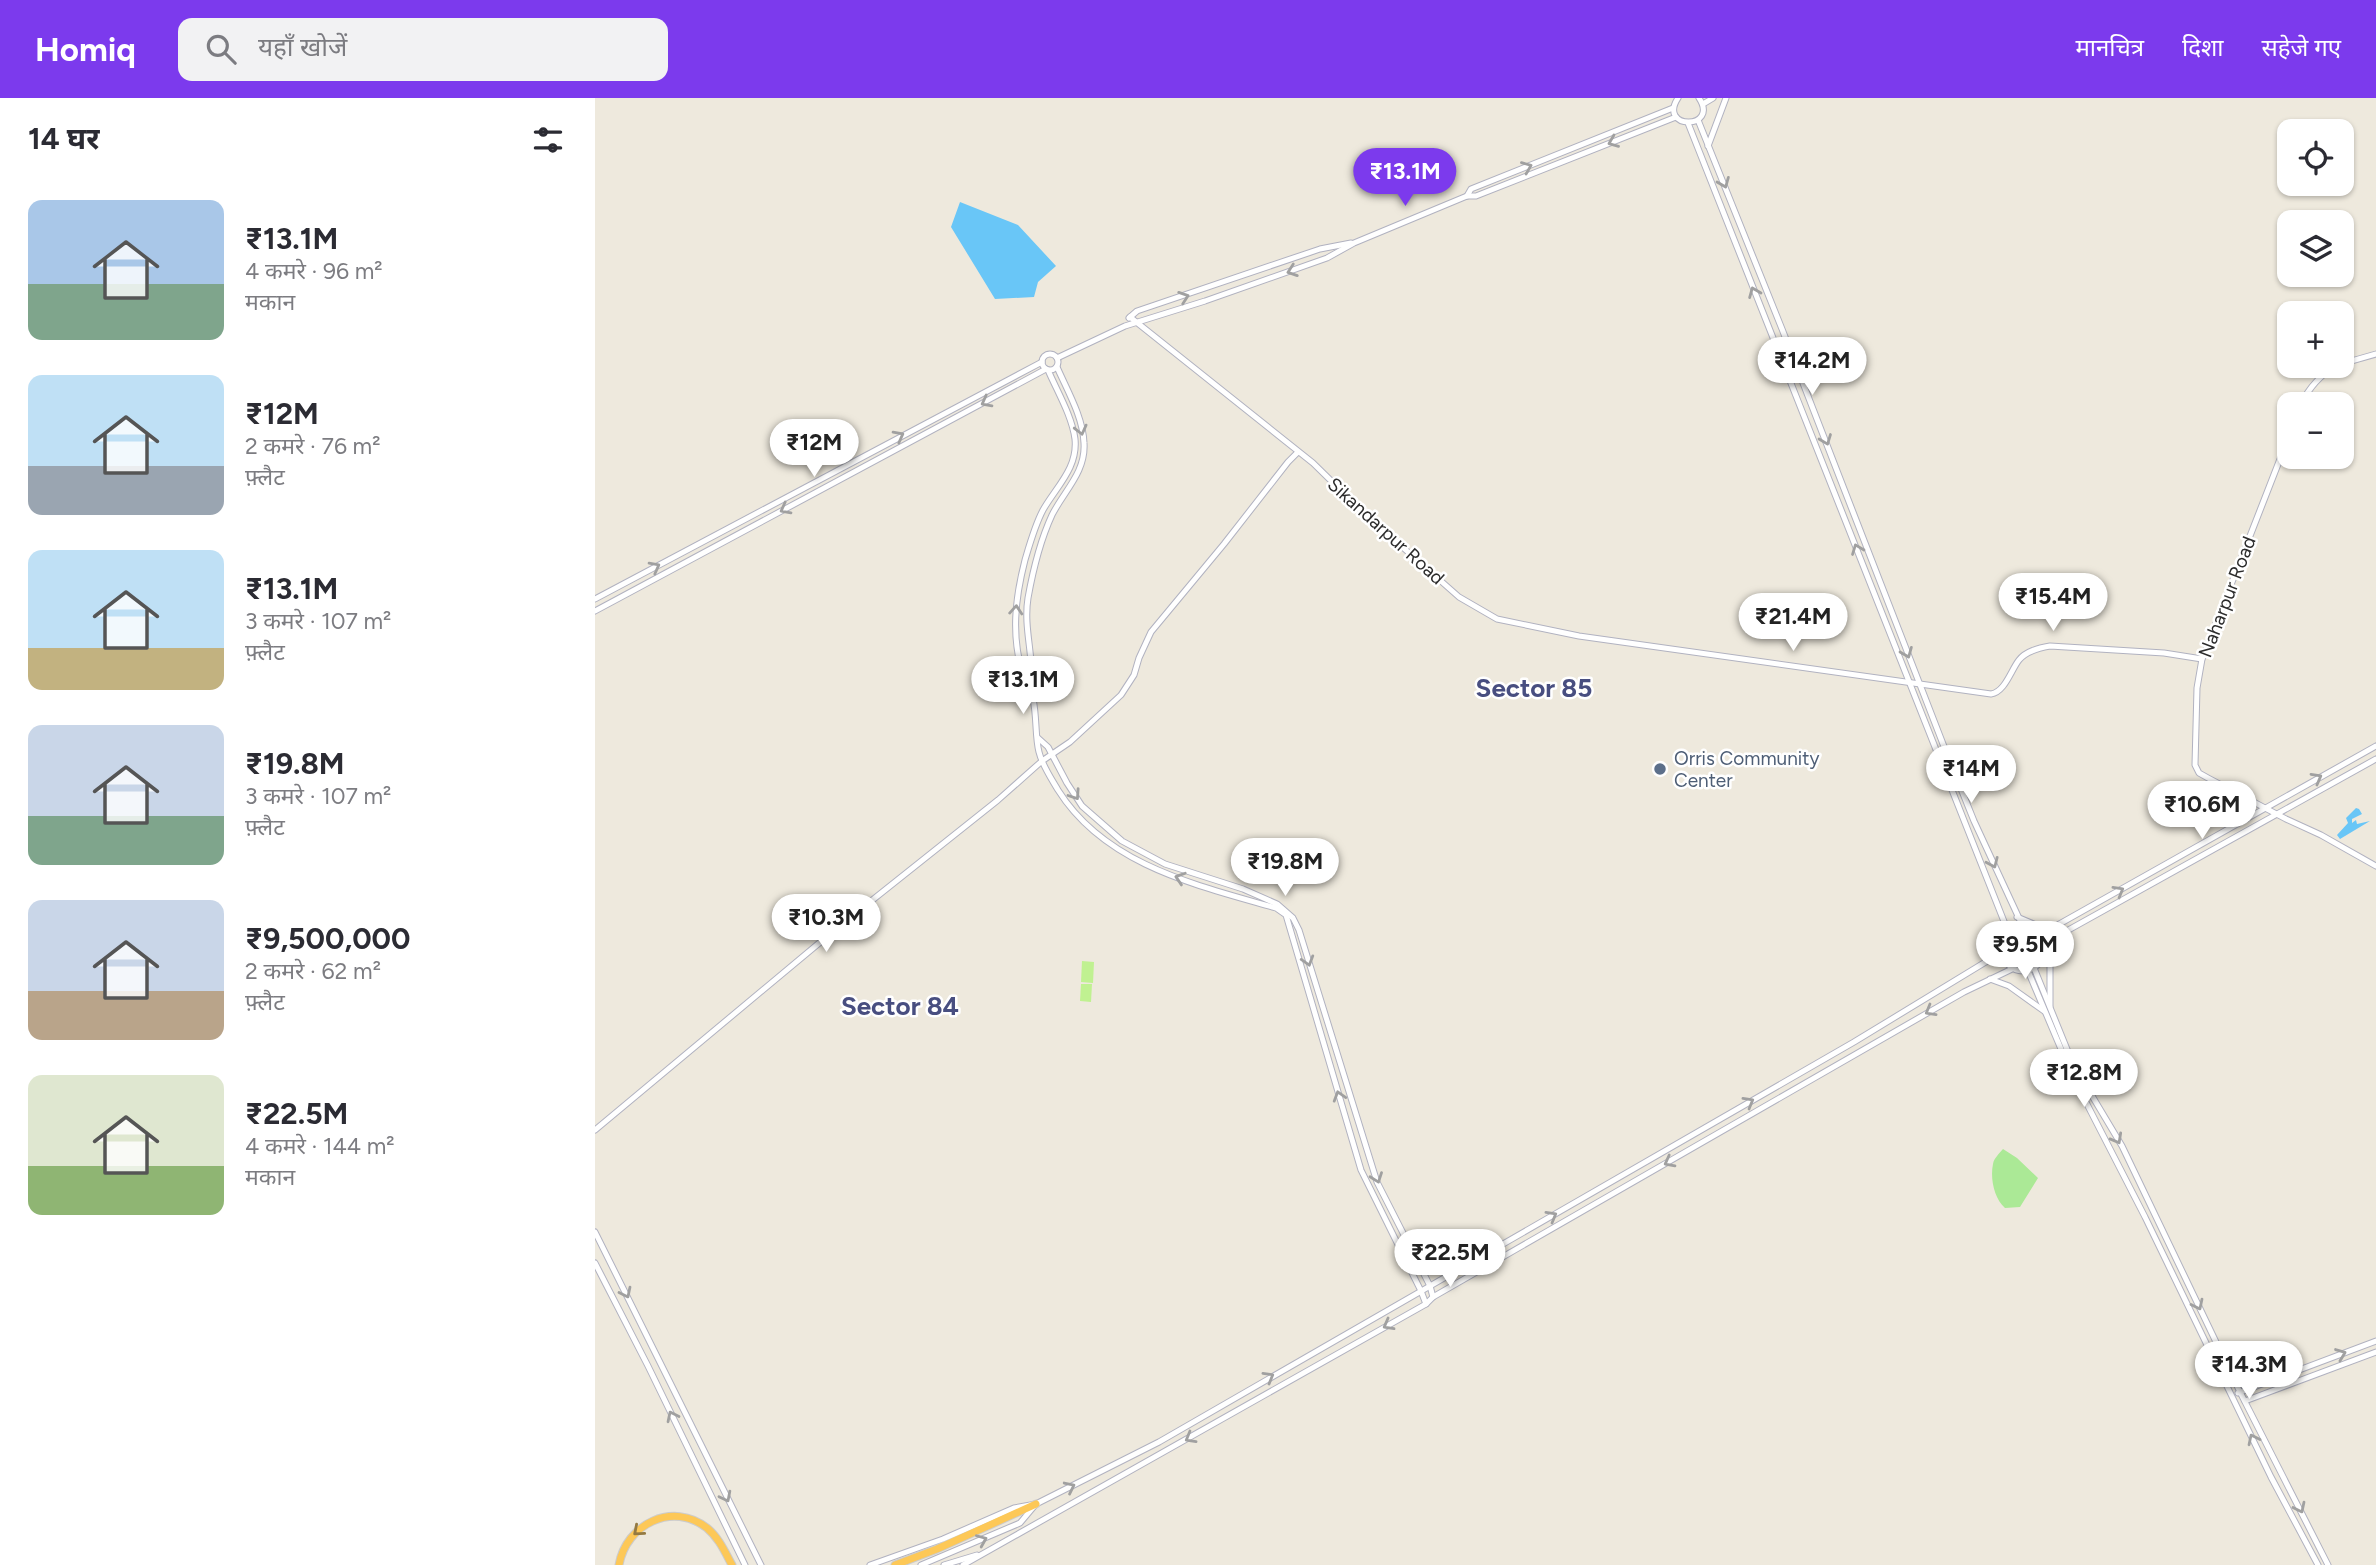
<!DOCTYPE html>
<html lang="hi">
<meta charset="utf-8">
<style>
body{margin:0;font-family:Figtree,"Noto Sans Devanagari",sans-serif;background:#f2f2f3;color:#2b2b33;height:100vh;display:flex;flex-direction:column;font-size:26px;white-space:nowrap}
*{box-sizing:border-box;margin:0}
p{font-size:23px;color:#7c7c81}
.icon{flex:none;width:38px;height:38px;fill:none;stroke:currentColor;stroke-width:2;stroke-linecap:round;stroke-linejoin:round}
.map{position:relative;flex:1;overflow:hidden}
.panel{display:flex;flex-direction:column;background:#fff;width:595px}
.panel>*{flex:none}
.fabs{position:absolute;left:1682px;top:21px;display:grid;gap:14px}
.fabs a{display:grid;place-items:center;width:77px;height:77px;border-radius:14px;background:#fff;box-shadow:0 2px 5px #0004;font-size:35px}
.price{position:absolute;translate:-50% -60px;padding:0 16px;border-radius:24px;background:#fff;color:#222;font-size:23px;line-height:46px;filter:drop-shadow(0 2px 4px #0008)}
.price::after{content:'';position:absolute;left:50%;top:42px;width:21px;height:16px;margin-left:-10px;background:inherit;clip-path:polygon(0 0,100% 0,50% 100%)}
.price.on{background:#7c3aed;color:#fff}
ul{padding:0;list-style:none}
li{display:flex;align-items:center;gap:21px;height:175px;padding:0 28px}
li span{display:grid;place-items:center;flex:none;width:196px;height:140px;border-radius:14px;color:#555}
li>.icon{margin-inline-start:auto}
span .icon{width:84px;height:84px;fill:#fffc;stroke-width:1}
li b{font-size:30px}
h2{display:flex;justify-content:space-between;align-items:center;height:84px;padding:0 28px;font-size:30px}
header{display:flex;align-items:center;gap:42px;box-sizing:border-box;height:98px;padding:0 35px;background:#7c3aed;color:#fff}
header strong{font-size:33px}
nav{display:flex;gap:38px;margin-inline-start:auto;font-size:24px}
.search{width:490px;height:63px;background:#f2f2f3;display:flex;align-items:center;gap:18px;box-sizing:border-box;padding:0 24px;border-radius:14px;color:#7c7c81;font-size:26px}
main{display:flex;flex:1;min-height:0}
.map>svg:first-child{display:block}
.green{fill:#abe996}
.pitch{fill:#c0f191}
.water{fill:#69c6f7}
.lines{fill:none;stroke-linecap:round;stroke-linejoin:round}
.tertiary-casing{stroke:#b1b2c0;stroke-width:7}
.trunk-casing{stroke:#ccc;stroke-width:9}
.tertiary{stroke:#fff;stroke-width:5}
.trunk{stroke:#fdc857;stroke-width:7}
.oneway{stroke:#a0a0a0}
.oneway2{stroke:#947a42}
.service-dot{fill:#5c6f8a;stroke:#fff;stroke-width:2.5}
.labels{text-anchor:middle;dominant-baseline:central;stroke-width:5;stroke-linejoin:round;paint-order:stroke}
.street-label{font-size:19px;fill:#2c2c2c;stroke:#fff}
.service-label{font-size:19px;fill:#4e5e75;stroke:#fff;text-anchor:start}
.district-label{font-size:26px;font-weight:bold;fill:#484e80;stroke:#fff}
</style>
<header>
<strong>Homiq</strong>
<div class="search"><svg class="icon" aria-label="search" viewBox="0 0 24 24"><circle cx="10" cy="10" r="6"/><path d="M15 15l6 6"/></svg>यहाँ खोजें</div>
<nav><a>मानचित्र</a><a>दिशा</a><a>सहेजे गए</a></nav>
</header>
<main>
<section class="panel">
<h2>14 घर<svg class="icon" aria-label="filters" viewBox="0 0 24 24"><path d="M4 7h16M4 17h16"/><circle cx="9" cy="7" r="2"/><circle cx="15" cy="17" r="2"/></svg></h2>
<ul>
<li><span style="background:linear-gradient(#a9c7e8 60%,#7fa58c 0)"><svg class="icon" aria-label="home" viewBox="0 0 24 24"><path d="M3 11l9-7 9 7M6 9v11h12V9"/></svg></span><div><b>₹13.1M</b><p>4 कमरे · 96 m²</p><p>मकान</p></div></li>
<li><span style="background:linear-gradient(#bfe0f5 65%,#9aa5b1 0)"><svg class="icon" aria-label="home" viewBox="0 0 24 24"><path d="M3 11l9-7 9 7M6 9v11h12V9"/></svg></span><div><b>₹12M</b><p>2 कमरे · 76 m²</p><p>फ़्लैट</p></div></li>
<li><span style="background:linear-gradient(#bfe0f5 70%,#c2b280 0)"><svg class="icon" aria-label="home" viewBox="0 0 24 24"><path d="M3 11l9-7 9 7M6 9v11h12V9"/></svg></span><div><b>₹13.1M</b><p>3 कमरे · 107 m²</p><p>फ़्लैट</p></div></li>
<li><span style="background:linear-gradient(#c9d6e8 65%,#7fa58c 0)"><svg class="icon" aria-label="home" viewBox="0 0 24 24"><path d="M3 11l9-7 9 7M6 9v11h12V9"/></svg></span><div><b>₹19.8M</b><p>3 कमरे · 107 m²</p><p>फ़्लैट</p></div></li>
<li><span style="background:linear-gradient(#c9d6e8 65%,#b9a48a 0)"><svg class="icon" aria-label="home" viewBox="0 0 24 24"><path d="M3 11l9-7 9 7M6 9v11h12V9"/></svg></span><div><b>₹9,500,000</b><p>2 कमरे · 62 m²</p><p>फ़्लैट</p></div></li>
<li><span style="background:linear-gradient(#dfe7d0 65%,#8fb573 0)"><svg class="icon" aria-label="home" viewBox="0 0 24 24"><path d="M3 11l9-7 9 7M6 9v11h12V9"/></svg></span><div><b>₹22.5M</b><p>4 कमरे · 144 m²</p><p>मकान</p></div></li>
</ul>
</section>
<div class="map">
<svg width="1781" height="1467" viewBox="0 0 1781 1467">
<rect width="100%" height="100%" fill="#eee9dd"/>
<path class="green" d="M 1408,1051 L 1422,1060 L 1443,1080 L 1425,1109 L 1410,1110 C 1399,1100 1395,1080 1398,1066 C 1399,1060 1404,1056 1408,1051 Z"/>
<g class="pitch">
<polygon points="487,863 499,864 498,885 486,884"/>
<polygon points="486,886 497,886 496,904 485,903"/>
</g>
<g class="water">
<polygon points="365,104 423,127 461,168 443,184 439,199 400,201 356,129"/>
<polygon points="1761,710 1764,711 1767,716 1757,721 1757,725 1761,722 1762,726 1775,723 1745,741 1742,737 1753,725 1751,720"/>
</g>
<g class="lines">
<g class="tertiary-casing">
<g id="tertiary">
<path d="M 1083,0 C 1062,32 1125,32 1104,0"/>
<polyline points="1108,6 1118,0"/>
<polyline points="1103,22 1187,231 1348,646 1379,723 1429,831"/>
<polyline points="1093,25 1412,831 1413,837"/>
<polyline points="1113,48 1131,0"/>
<polyline points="872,98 876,91 1078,10"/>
<path d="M 535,219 L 718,365 L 770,416 L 864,499 L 902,521 L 984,538 L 1396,596 C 1410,594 1416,572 1424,562 C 1431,553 1444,550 1455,548 L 1569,555 L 1607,561"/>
<polyline points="534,220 542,213 725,151 756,145"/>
<circle cx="455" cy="264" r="8"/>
<polyline points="462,260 530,228 610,203 732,160 759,145 872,98 881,98 1081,19"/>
<polyline points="1746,266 1781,256"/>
<path d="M 453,272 C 462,293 477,318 480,341 C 483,370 461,389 448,412 C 440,427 435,445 430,462 C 420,501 416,538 428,577 C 431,586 436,592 438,601 C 442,619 440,639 444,654 C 447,667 456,680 463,692 C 510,767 601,787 681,810 L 691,817 L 766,1072 L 826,1193 L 831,1206"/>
<path d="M 1706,306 C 1714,290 1725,277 1741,268"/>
<polyline points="1694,338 1607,561 1602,590 1600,667 1604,675 1613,680 1691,721 1726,737 1781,768"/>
<polyline points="0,501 447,264"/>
<polyline points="0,513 451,271"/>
<path d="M 436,592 C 440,561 428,531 433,500 C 438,472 445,443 457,417 C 469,393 491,374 489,345 C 488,319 472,292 462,269"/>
<polyline points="443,640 453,649 472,685 487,708 527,743 570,766 648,791 682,806 698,820 704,832 782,1084 835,1188 838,1199"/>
<polyline points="1422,819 1453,832"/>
<circle cx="1428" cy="852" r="21"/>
<polyline points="1443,838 1781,648"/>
<polyline points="1449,851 1468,835 1781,661"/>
<polyline points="1439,870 1478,966 1527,1048 1645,1294 1733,1467"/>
<polyline points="1433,873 1477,977 1550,1119 1676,1379 1723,1467"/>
<polyline points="1395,881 1414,888 1449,913"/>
<polyline points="1455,908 1455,866 1460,842"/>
<polyline points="0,1032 241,831 403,702 447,663 475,644 526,597 539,577 544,560 556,534 629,446 693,364 703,354"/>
<polyline points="0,1134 166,1467"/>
<polyline points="0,1165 53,1268 150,1467"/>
<polyline points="1643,1295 1781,1243"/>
<polyline points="1650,1303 1781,1254"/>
<polyline points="275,1467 348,1441 419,1410 441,1406 564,1344 1259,944 1407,854"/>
<polyline points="326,1467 425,1425 441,1406"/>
<polyline points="349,1467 382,1457"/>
<polyline points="368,1467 831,1206 838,1199 1369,894 1417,871"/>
</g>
</g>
<g class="trunk-casing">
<g id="trunk">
<path d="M 24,1467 C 31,1426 78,1403 112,1430 C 124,1440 130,1454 137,1467"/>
<polyline points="300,1467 342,1451 441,1406"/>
</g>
</g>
<use href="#tertiary" class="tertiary"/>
<use href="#trunk" class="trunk"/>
</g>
<defs><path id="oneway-chevron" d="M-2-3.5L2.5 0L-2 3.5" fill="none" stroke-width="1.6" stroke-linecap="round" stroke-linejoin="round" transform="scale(1.75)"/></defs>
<g class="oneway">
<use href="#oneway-chevron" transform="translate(1018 44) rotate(158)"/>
<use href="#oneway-chevron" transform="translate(932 69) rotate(-22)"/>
<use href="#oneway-chevron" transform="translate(1129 85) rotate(68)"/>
<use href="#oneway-chevron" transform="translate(697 173) rotate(161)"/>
<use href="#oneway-chevron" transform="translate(1159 194) rotate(-112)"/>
<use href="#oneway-chevron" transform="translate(589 199) rotate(-19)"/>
<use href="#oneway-chevron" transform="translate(391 304) rotate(152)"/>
<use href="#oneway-chevron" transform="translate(486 332) rotate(76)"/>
<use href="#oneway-chevron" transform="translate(304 338) rotate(-28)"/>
<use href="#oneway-chevron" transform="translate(1231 342) rotate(69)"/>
<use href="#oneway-chevron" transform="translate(190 411) rotate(152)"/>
<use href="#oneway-chevron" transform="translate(1262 451) rotate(-111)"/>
<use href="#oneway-chevron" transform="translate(60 469) rotate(-28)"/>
<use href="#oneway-chevron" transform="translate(421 512) rotate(-86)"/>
<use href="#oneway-chevron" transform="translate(1312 555) rotate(68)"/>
<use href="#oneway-chevron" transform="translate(1722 680) rotate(-29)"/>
<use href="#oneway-chevron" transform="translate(480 697) rotate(56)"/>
<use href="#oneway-chevron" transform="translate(1398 765) rotate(66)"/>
<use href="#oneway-chevron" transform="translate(585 780) rotate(-162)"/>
<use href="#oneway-chevron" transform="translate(1524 793) rotate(-30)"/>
<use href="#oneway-chevron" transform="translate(713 863) rotate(73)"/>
<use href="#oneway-chevron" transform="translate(1335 913) rotate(150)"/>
<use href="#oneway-chevron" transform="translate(744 998) rotate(-107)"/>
<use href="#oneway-chevron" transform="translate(1154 1004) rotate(-30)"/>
<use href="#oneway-chevron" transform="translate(1522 1041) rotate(61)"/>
<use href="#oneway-chevron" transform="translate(1074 1064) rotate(152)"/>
<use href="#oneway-chevron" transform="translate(782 1080) rotate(70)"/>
<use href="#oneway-chevron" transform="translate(957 1118) rotate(-30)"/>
<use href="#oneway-chevron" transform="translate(31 1195) rotate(64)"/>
<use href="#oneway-chevron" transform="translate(1603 1207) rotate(64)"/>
<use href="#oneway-chevron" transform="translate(793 1227) rotate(151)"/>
<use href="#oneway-chevron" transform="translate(1746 1256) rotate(-21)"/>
<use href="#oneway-chevron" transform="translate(674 1279) rotate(-30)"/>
<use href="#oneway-chevron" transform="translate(77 1318) rotate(-116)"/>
<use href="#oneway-chevron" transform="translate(595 1340) rotate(150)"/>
<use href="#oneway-chevron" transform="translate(1658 1341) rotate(-116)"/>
<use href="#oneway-chevron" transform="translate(475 1389) rotate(-26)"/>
<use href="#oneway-chevron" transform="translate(131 1399) rotate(63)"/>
<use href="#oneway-chevron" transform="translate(1705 1410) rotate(64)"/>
<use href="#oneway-chevron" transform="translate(387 1442) rotate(-23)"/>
</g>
<use class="oneway2" href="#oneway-chevron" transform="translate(43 1433) rotate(139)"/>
<circle class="service-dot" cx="1065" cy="671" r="7"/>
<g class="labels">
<g class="street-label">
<text transform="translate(791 433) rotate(42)">Sikandarpur Road</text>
<text transform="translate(1632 499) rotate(-69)">Naharpur Road</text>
</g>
<g class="service-label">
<text x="1079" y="660">Orris Community<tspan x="1079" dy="22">Center</tspan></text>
</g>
<g class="district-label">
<text x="939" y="590">Sector 85</text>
<text x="305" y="908">Sector 84</text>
</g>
</g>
</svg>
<div class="fabs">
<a><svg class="icon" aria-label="locate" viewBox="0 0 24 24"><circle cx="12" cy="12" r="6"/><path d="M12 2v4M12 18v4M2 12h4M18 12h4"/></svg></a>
<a><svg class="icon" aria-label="layers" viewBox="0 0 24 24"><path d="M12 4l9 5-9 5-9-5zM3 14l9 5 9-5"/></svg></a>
<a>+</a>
<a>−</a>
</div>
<b class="price on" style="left:810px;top:110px">₹13.1M</b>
<b class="price" style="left:1217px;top:299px">₹14.2M</b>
<b class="price" style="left:219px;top:381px">₹12M</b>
<b class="price" style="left:1458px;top:535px">₹15.4M</b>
<b class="price" style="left:1198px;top:555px">₹21.4M</b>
<b class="price" style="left:428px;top:618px">₹13.1M</b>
<b class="price" style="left:1376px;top:707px">₹14M</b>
<b class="price" style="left:1607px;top:743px">₹10.6M</b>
<b class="price" style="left:690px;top:800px">₹19.8M</b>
<b class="price" style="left:231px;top:856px">₹10.3M</b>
<b class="price" style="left:1430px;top:883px">₹9.5M</b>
<b class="price" style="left:1489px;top:1011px">₹12.8M</b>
<b class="price" style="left:855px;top:1191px">₹22.5M</b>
<b class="price" style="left:1654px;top:1303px">₹14.3M</b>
</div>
</main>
